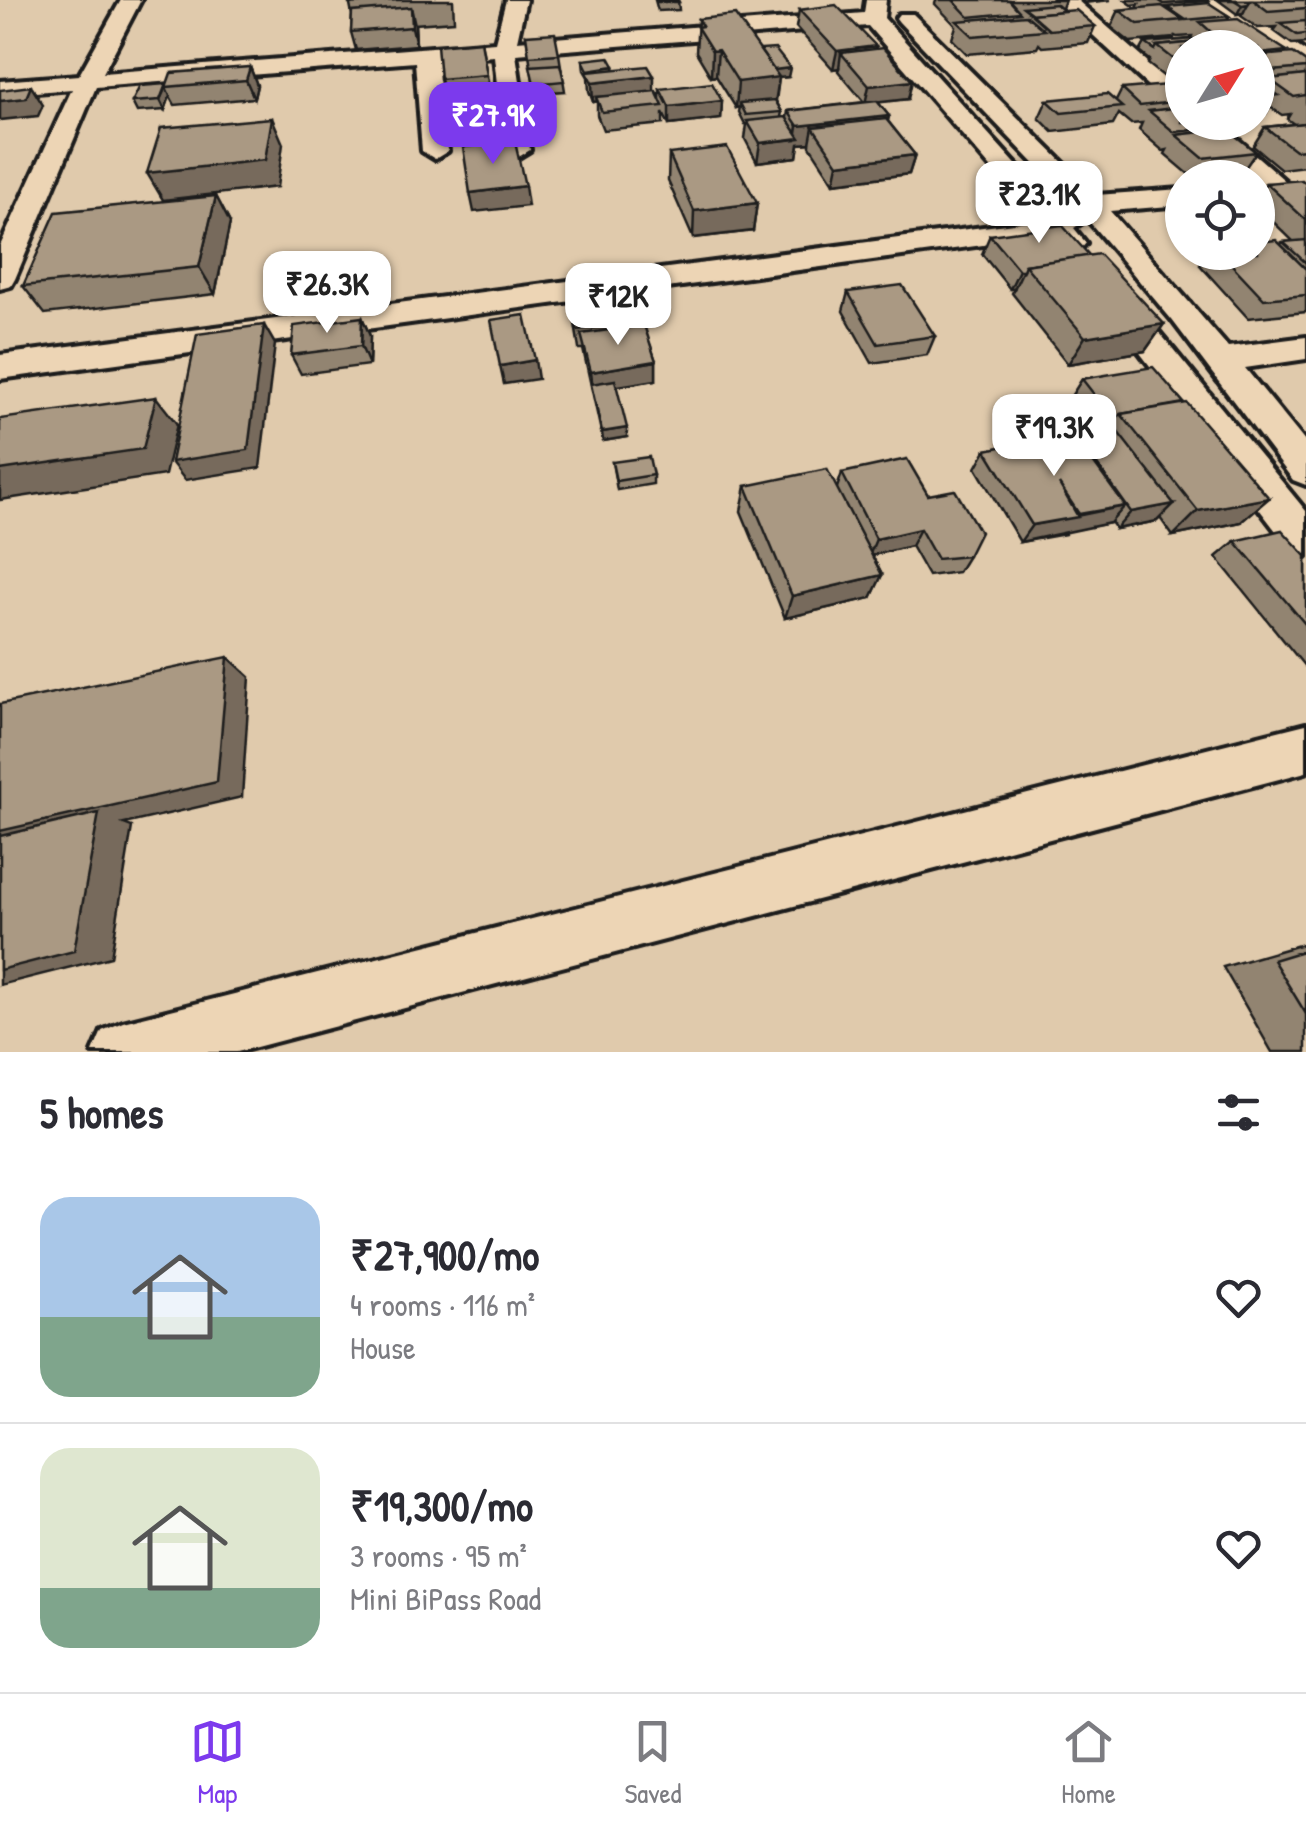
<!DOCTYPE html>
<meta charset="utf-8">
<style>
body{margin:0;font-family:"Patrick Hand",sans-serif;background:#f2f2f3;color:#2b2b33;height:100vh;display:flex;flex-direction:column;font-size:38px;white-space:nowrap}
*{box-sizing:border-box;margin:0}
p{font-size:32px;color:#7c7c81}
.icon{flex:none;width:55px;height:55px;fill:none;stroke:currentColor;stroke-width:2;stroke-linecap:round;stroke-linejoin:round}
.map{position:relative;height:1052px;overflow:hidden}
.side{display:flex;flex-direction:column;background:#fff;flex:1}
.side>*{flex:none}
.needle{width:65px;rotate:53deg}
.buttons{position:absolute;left:1165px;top:30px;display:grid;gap:20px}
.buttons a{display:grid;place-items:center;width:110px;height:110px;border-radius:50%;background:#fff;box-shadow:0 2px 8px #0004;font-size:50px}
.price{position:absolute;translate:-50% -85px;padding:0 22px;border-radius:20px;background:#fff;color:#222;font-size:32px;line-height:65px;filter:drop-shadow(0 2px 5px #0008)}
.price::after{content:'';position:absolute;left:50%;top:60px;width:30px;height:22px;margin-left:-15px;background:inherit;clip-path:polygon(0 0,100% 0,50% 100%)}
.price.active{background:#7c3aed;color:#fff}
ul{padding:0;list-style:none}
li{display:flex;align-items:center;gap:30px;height:250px;padding:0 40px}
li+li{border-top:2px solid #e1e1e2}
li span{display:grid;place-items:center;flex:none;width:280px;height:200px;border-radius:30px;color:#555}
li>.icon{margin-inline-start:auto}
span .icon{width:120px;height:120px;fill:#fffc;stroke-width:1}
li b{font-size:42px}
h2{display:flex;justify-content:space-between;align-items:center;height:120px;padding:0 40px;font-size:42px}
.tab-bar{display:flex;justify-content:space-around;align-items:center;height:140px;border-top:2px solid #e1e1e2;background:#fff;font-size:28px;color:#7c7c81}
.tab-bar a{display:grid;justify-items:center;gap:5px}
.tab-bar .active{color:#7c3aed}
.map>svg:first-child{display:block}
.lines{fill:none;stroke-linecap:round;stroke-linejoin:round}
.minor-casing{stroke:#1c1c1c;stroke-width:8}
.minor{fill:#edd5b5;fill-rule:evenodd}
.wall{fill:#928471;stroke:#1c1c1c;stroke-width:2.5}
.shaded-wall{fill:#776b5c;stroke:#1c1c1c;stroke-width:2.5}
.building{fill:#aa9983;stroke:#1c1c1c;stroke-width:2.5}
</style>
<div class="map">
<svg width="1306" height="1052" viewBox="0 0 1306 1052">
<rect width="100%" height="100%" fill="#e0caac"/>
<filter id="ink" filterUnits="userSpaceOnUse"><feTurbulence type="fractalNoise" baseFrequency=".01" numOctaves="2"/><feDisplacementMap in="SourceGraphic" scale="20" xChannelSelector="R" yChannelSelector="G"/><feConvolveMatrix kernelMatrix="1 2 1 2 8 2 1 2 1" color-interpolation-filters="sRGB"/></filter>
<g filter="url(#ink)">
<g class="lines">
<g class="minor-casing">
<g id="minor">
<path d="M 121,0 L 141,0 L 103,73 L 495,42 L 506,0 L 526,0 L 517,41 L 864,13 L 866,0 L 886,0 L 884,18 L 1059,212 L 1072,203 L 899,22 L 896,18 L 899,14 L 913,14 L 1096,195 L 1182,189 L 1182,205 L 1110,211 L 1228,347 L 1306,337 L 1306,359 L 1245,368 L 1306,443 L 1306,485 L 1293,480 L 1172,320 L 1087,219 L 1074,228 L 1086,243 L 1081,249 C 1065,253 1060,248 1049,236 L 0,379 L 0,355 L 1036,220 L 868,26 L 516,54 L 530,150 L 517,158 L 504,150 L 494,56 L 438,60 L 448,151 L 435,159 L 422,151 L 415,62 L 96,87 L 15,279 L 11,286 L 0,289 L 0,246 L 72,89 L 0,95 L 0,81 L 79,75 Z"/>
<polygon points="1055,0 1077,0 1182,92 1182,111 1173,109"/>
<polygon points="1204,0 1228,0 1306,52 1306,69"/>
<polygon points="1201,123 1219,123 1306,199 1306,222 1296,220 1258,185 1258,178 1250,178 1201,133 1198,128"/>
<polygon points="1116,290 1127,293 1306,511 1306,557 1292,552 1105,307 1100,300 1105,293"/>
<polygon points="1306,724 1306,772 237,1052 93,1052 102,1031 123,1022"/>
</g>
</g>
<use href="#minor" class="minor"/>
</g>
<g class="wall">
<polygon points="349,0 453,0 454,21 415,24 416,45 356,50 351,32 352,15"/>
<polygon points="655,0 678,0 679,10 658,11"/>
<polygon points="936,0 1065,0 1062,8 1064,11 1095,26 1088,43 1042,47 1039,44 1037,48 967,54 952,39 956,26 935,4"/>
<polygon points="1080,0 1111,0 1084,3"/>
<polygon points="1125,0 1207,0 1207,3 1229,16 1227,20 1287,51 1285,54 1306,62 1306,166 1281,169 1253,146 1265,127 1294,124 1287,119 1290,114 1282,115 1270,107 1266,114 1258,114 1258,48 1182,48 1182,85 1177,81 1179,78 1167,79 1148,64 1150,60 1140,52 1145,43 1191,39 1192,36 1177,37 1175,36 1174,38 1130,42 1111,27 1119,10 1137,8 1139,4 1132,5"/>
<polygon points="1218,0 1306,0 1306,43 1292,44 1274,31 1277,27 1258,28 1241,16 1243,13 1237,14"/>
<polygon points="799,10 876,46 875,49 908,99 878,102 889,116 888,121 915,155 909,174 834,183 810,146 810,143 799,144 797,157 757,162 745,139 747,124 745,124 739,112 740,107 736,108 716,76 711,77 696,52 698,19 760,50 788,77 779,78 776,101 782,112 781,117 787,118 788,111 864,102 838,71 839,68 833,69 796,27"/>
<polygon points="526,35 559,54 565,91 535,93"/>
<polygon points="481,41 490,93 444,97 440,79"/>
<polygon points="583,60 614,66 614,69 654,91 660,99 660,89 722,101 721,119 669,125 663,113 663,124 603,130 597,115 597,101 593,102 589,91 588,77 584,70"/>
<polygon points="250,67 257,85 254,98 175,105 170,96 165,110 137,112 132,102 166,84"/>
<polygon points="1122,89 1182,97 1182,122 1223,127 1221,130 1256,152 1243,171 1192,177 1165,154 1167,150 1163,151 1139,130 1142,123 1131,124 1119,114 1113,125 1053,132 1039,118 1047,100 1116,101"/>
<polygon points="669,154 757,203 753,231 693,238 668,181"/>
<polygon points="1266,183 1306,184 1306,312 1248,318 1200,265 1202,263 1192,252 1258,252 1258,232 1265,239 1263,242 1281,244 1283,242 1293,241 1258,207 1258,195"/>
<polygon points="1182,192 1182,226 1168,212 1180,193"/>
<polygon points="216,196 230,223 215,294 45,314 23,286"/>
<polygon points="990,235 1090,256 1164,324 1145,351 1068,364 1012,293 1014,289 1010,289 982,254"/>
<polygon points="633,285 643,325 656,361 656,380 616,386 627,437 603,441 583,349 579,349 570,291"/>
<polygon points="848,292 935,336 927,355 872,363 843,311"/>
<polygon points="362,317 370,336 369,365 301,374 291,355"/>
<polygon points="1082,379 1241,522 1173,536 1160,518 1157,521 1116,529 1111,522 1110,523 1067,531 1065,534 1020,542 976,468 986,450 1068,433 1071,428 1091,425 1070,398"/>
<polygon points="612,462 653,475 653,484 617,490"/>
<polygon points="842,473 928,495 968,556 958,572 928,576 911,546 872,555 882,575 871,598 785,618 741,511 746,486 837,488"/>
<polygon points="1235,541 1306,556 1306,668 1216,557"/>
<polygon points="1306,943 1306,1052 1272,1052 1223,967"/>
</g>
<g class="shaded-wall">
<polygon points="1248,4 1243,13 1237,14 1242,5"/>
<polygon points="411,7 415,25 416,45 412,27"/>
<polygon points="876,46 872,64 841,53 839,68 833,69 837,51"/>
<polygon points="718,50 716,76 711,77 712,51"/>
<polygon points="614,66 615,75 588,75 588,70"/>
<polygon points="250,67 257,85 254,98 246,80"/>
<polygon points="790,68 788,77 779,78 775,103 740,103 740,107 736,108 738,82 763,71"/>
<polygon points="654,76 654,95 596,97 597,101 593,102 592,83"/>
<polygon points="912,81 908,99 865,104 869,86"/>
<polygon points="31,86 43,105 38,116 0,120 0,101"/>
<polygon points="166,87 170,96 165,110 160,100"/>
<polygon points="722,101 721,119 669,125 669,107"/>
<polygon points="889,116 884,135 813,127 810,143 799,144 797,157 757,162 760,143 796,139 798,126"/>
<polygon points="272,118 283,144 277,187 163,200 147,173"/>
<polygon points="501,120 504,139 458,144 454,125"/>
<polygon points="915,155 909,174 834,183 838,164"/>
<polygon points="525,186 528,206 474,212 470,193"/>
<polygon points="216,196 230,223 215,294 199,267"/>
<polygon points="757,203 753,231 693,238 694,211"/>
<polygon points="1019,270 1023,270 1014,289 1010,289"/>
<polygon points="362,317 370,336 369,365 361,346"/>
<polygon points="1164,324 1145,351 1068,364 1085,337"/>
<polygon points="264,325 275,344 260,468 185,480 171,462"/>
<polygon points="535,360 538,379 504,384 500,366"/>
<polygon points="656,361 656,380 593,390 591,372"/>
<polygon points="156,397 177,424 165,475 0,500 0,470"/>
<polygon points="627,428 627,437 603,441 602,432"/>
<polygon points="1269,498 1241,522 1173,536 1198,511"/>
<polygon points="1174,504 1157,521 1116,529 1131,512"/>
<polygon points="1125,506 1110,523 1020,542 1032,525"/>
<polygon points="920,529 911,546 869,556 876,539"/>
<polygon points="882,575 871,598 785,618 792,596"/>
<polygon points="228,657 250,677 242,797 124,824 132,827 111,957 0,985 0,831"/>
</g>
<g class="building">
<polygon points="349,0 396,0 349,4"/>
<polygon points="657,0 678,0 679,2 658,2"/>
<polygon points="953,0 1009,0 1020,12 969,17"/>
<polygon points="1158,0 1207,0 1208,1 1164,4"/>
<polygon points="1234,0 1251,0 1248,4 1242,5"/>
<polygon points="1253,0 1306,0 1306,8 1268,11"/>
<polygon points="1209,3 1229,16 1186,20 1167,7"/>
<polygon points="1056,4 1064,11 1032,14 1023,7"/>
<polygon points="836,5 876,46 837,51 799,10"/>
<polygon points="1162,6 1183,20 1138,24 1119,10"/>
<polygon points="411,7 412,27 351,32 352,12"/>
<polygon points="1076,10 1095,26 1049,30 1031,14"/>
<polygon points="735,15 779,77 738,82 718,50 712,51 697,27 702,26 698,19"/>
<polygon points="1026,15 1044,30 973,36 957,21"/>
<polygon points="1238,19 1287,51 1258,54 1258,48 1229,48 1200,22"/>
<polygon points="1306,21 1306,34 1297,35 1280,23"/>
<polygon points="555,33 559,54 529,56 526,35"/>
<polygon points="1194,39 1199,42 1157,46 1155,50 1145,43"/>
<polygon points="481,41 487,75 440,79 437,45"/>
<polygon points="1208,41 1217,48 1182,48 1182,60 1176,61 1157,46"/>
<polygon points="883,48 912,81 869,86 841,53"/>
<polygon points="775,49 790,68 774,70 760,50"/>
<polygon points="1293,53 1306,62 1306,68 1258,72 1258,56"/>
<polygon points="609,57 614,66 588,70 583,60"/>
<polygon points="560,64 564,81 534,84 530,66"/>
<polygon points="648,66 654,76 592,83 587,72"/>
<polygon points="250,67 246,80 166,87 171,73"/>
<polygon points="1306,75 1306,95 1294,97 1269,79"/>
<polygon points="1258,81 1278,95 1258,97"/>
<polygon points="712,83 722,101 669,107 660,89"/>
<polygon points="166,84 160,100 132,102 140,86"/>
<polygon points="1167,85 1182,97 1182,101 1140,106 1122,89"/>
<polygon points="31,86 26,98 0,101 0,90"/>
<polygon points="656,91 663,106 602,112 596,97"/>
<polygon points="1107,94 1122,107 1061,113 1047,100"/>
<polygon points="496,99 501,120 454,125 451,104"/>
<polygon points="775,100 782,112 746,115 740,103"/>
<polygon points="877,101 889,116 798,126 788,111"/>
<polygon points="1182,107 1182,122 1217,122 1223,127 1174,132 1149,111"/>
<polygon points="786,117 800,138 760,143 747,121"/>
<polygon points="272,118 265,160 147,173 161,128"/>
<polygon points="886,119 915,155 838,164 813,127"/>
<polygon points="1305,123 1306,149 1295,150 1265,127"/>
<polygon points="1227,129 1256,152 1203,158 1176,135"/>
<polygon points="515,142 525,186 470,193 463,147"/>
<polygon points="727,147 757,203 694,211 669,154"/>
<polygon points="1302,180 1306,184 1306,220 1266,183"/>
<polygon points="216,196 199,267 23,286 56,212"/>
<polygon points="1062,225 1090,256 1025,265 1023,270 1019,270 990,235"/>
<polygon points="1276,240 1306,269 1306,295 1264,299 1220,252 1258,252 1258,242"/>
<polygon points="1306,240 1306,263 1283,242"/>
<polygon points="1099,254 1164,324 1085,337 1025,265"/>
<polygon points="633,285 643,323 577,330 570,291"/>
<polygon points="902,285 935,336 878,344 848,292"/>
<polygon points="525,315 535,360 500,366 491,320"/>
<polygon points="362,317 361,346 291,355 294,326"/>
<polygon points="264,325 248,450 171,462 197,334"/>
<polygon points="644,325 656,361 591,372 581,334"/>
<polygon points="1153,367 1184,403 1121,414 1114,420 1082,379"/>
<polygon points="615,380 627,428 602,432 591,384"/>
<polygon points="156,397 143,449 0,470 0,419"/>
<polygon points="1187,403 1269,498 1198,511 1121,414"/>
<polygon points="1110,422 1174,504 1131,512 1071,428"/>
<polygon points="1071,432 1125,506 1079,514 1059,484 1078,517 1032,525 986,450"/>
<polygon points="649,457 653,475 616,481 612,462"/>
<polygon points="907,459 928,495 955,490 980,532 968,556 937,559 920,529 876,539 842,473"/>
<polygon points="827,469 882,575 792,596 746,486"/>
<polygon points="1282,530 1306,556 1306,625 1235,541"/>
<polygon points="228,657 217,782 0,831 0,704"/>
<polygon points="99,813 74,951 0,970 0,836"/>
<polygon points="1306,950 1306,1014 1273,960"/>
</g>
</g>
</svg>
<div class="buttons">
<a><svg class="needle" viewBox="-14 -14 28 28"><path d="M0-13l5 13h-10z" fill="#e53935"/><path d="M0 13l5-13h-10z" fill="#7c7c81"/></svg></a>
<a><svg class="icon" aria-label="locate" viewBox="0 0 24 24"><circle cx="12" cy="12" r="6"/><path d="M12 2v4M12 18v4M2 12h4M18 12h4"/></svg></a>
</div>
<b class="price active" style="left:493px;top:167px">₹27.9K</b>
<b class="price" style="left:1039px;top:246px">₹23.1K</b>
<b class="price" style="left:327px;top:336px">₹26.3K</b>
<b class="price" style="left:618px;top:348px">₹12K</b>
<b class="price" style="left:1054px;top:479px">₹19.3K</b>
</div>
<section class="side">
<h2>5 homes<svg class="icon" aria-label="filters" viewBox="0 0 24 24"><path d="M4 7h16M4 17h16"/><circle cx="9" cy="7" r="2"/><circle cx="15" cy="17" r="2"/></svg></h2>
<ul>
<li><span style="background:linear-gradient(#a9c7e8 60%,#7fa58c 0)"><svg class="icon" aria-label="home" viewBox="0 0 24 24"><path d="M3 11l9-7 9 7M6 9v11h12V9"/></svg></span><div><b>₹27,900/mo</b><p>4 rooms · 116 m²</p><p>House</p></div><svg class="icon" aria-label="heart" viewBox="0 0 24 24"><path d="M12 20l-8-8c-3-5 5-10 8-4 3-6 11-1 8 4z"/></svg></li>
<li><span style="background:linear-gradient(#dfe7d0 70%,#7fa58c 0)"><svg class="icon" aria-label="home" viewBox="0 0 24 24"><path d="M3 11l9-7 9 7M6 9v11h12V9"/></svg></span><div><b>₹19,300/mo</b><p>3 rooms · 95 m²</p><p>Mini BiPass Road</p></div><svg class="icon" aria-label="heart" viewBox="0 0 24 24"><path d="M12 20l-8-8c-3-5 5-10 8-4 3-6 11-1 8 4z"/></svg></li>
</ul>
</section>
<nav class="tab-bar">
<a class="active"><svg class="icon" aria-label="map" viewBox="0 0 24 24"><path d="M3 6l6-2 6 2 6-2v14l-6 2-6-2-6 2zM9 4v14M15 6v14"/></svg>Map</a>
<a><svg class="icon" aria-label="saved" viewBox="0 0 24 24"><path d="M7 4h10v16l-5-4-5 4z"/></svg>Saved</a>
<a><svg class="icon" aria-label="home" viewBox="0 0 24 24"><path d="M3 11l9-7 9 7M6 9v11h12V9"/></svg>Home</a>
</nav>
